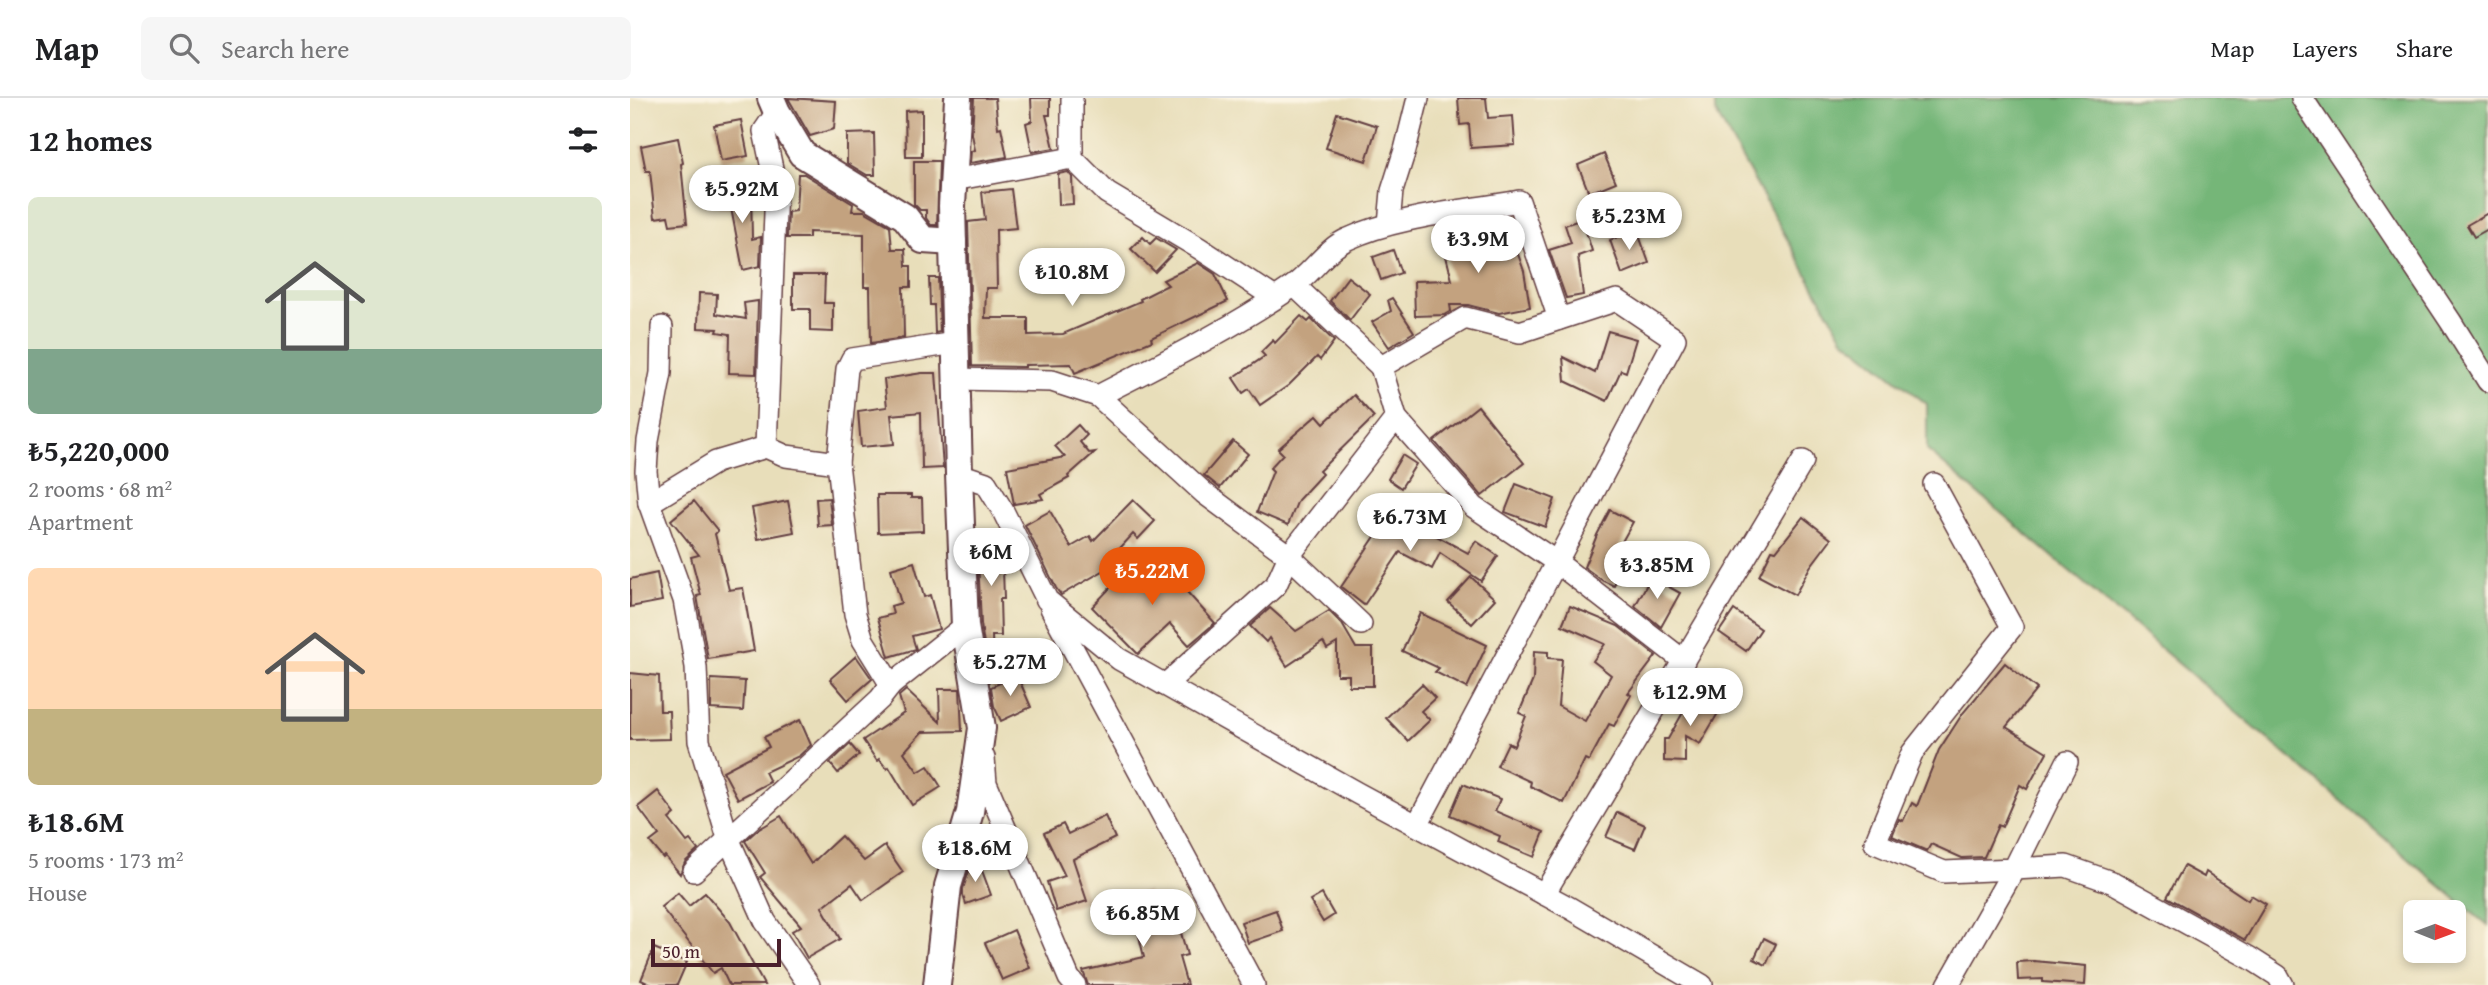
<!DOCTYPE html>
<meta charset="utf-8">
<style>
body{margin:0;font-family:"Gentium Book Plus",serif;background:#f6f6f6;color:#202124;height:100vh;display:flex;flex-direction:column;font-size:26px;white-space:nowrap}
*{box-sizing:border-box;margin:0}
p{font-size:23px;color:#757577}
.icon{flex:none;width:38px;height:38px;fill:none;stroke:currentColor;stroke-width:2;stroke-linecap:round;stroke-linejoin:round}
.map{position:relative;flex:1;overflow:hidden}
.panel{display:flex;flex-direction:column;background:#fff;width:630px}
.panel>*{flex:none}
.needle{width:46px;rotate:91deg}
.fabs{position:absolute;left:1773px;top:802px;display:grid;gap:14px}
.fabs a{display:grid;place-items:center;width:63px;height:63px;border-radius:10px;background:#fff;box-shadow:0 4px 10px #0003;font-size:35px}
.scale{position:absolute;left:21px;bottom:18px;width:130px;box-sizing:border-box;padding-left:7px;border:4px solid #4a1f2b;border-top:0;font-size:19px;line-height:24px;white-space:nowrap;color:#4a1f2b;-webkit-text-stroke:5px #fcf5e5;paint-order:stroke}
.price{position:absolute;translate:-50% -60px;padding:0 16px;border-radius:24px;background:#fff;color:#222;font-size:23px;line-height:46px;filter:drop-shadow(0 2px 4px #0008)}
.price::after{content:'';position:absolute;left:50%;top:42px;width:21px;height:16px;margin-left:-10px;background:inherit;clip-path:polygon(0 0,100% 0,50% 100%)}
.price.current{background:#ea580c;color:#fff}
ul{padding:0;list-style:none}
li{display:grid;align-content:center;gap:14px;height:371px;padding:0 28px}
li span{display:grid;place-items:center;height:217px;border-radius:10px;color:#555}
li>.icon{margin-inline-start:auto}
span .icon{width:126px;height:126px;fill:#fffc;stroke-width:1}
li b{font-size:30px}
h2{display:flex;justify-content:space-between;align-items:center;height:84px;padding:0 28px;font-size:30px}
header{display:flex;align-items:center;gap:42px;box-sizing:border-box;height:98px;padding:0 35px;background:#fff;border-bottom:2px solid #e0e0e0}
header strong{font-size:33px}
nav{display:flex;gap:38px;margin-inline-start:auto;font-size:24px}
.search{width:490px;height:63px;background:#f6f6f6;display:flex;align-items:center;gap:18px;box-sizing:border-box;padding:0 24px;border-radius:10px;color:#757577;font-size:26px}
main{display:flex;flex:1;min-height:0}
.map>svg:first-child{display:block}
.forest{fill:#75b678;stroke:#606a52;stroke-width:2}
.building{fill:#c3a27f}
.lines{fill:none;stroke-linecap:round;stroke-linejoin:round}
.minor-casing{stroke:#623c40;stroke-width:24}
.tertiary-casing{stroke:#623c40;stroke-width:30}
.minor{stroke:#fff;stroke-width:21}
.tertiary{stroke:#fff;stroke-width:26}
</style>
<header>
<strong>Map</strong>
<div class="search"><svg class="icon" aria-label="search" viewBox="0 0 24 24"><circle cx="10" cy="10" r="6"/><path d="M15 15l6 6"/></svg>Search here</div>
<nav><a>Map</a><a>Layers</a><a>Share</a></nav>
</header>
<main>
<section class="panel">
<h2>12 homes<svg class="icon" aria-label="filters" viewBox="0 0 24 24"><path d="M4 7h16M4 17h16"/><circle cx="9" cy="7" r="2"/><circle cx="15" cy="17" r="2"/></svg></h2>
<ul>
<li><span style="background:linear-gradient(#dfe7d0 70%,#7fa58c 0)"><svg class="icon" aria-label="home" viewBox="0 0 24 24"><path d="M3 11l9-7 9 7M6 9v11h12V9"/></svg></span><div><b>₺5,220,000</b><p>2 rooms · 68 m²</p><p>Apartment</p></div></li>
<li><span style="background:linear-gradient(#ffd9b3 65%,#c2b280 0)"><svg class="icon" aria-label="home" viewBox="0 0 24 24"><path d="M3 11l9-7 9 7M6 9v11h12V9"/></svg></span><div><b>₺18.6M</b><p>5 rooms · 173 m²</p><p>House</p></div></li>
</ul>
</section>
<div class="map">
<svg width="1858" height="887" viewBox="0 0 1858 887">
<rect width="100%" height="100%" fill="#fcf5e5"/>
<filter id="ink" filterUnits="userSpaceOnUse"><feTurbulence type="fractalNoise" baseFrequency=".0143" numOctaves="2"/><feDisplacementMap in="SourceGraphic" scale="14" xChannelSelector="R" yChannelSelector="G"/><feConvolveMatrix kernelMatrix="1 2 1 2 8 2 1 2 1" color-interpolation-filters="sRGB"/></filter>
<filter id="wash" filterUnits="userSpaceOnUse"><feTurbulence type="fractalNoise" baseFrequency=".00686" numOctaves="4" result="noise"/><feDisplacementMap in="SourceGraphic" scale="28" xChannelSelector="R" yChannelSelector="G"/><feGaussianBlur stdDeviation="1.57" result="paint"/><feColorMatrix in="noise" values="0 0 0 0 0 0 0 0 0 0 0 0 0 0 0 0 0 1.4 0 .05"/><feComposite in="paint" operator="in"/></filter>
<g filter="url(#wash)">
<rect width="100%" height="100%" fill="#e8deba"/>
<polygon class="forest" points="1085,0 1858,0 1858,828 1297,352 1297,306 1213,240 1085,13"/>
<g id="blocks">
<g class="building">
<polygon points="158,0 206,3 204,31 180,38"/>
<polygon points="344,0 365,0 368,30 371,29 377,59 340,65 341,53 345,52 342,36"/>
<polygon points="401,0 420,0 420,17 416,17 424,50 402,54 396,25 402,23"/>
<polygon points="828,0 856,0 858,20 883,18 885,47 841,50 839,26 830,27"/>
<polygon points="292,12 292,59 276,59 275,13"/>
<polygon points="707,15 747,28 736,63 696,50"/>
<polygon points="111,22 118,58 91,63 84,27"/>
<polygon points="244,35 245,77 237,77 217,65 217,36"/>
<polygon points="48,40 53,65 51,66 57,125 40,127 38,118 25,120 20,73 16,73 11,48"/>
<polygon points="974,56 986,84 959,95 948,67"/>
<polygon points="284,63 309,63 307,127 301,127 296,120 296,112 290,112 284,106"/>
<polygon points="438,74 442,79 443,106 429,107 428,76"/>
<polygon points="168,76 174,76 223,106 222,113 234,113 260,128 262,151 275,151 276,168 281,168 281,189 273,189 274,240 241,245 240,189 234,189 234,136 179,134 179,140 157,140 158,114 166,113"/>
<polygon points="121,91 122,141 131,139 130,168 113,172 101,110 88,110 88,92"/>
<polygon points="381,91 386,130 366,132 367,190 356,190 355,220 398,220 398,237 433,236 511,203 510,201 538,187 533,182 568,165 585,176 598,203 521,240 522,243 445,275 441,266 395,267 395,269 342,268 338,124 355,122 352,94"/>
<polygon points="1858,115 1858,131 1844,139 1837,127"/>
<polygon points="875,120 894,173 900,209 869,215 838,207 820,207 821,213 814,217 785,218 784,183 822,182 813,146 847,137 843,125 856,122 858,126"/>
<polygon points="952,121 962,153 948,158 953,197 936,200 919,152 941,145 935,127"/>
<polygon points="1007,132 1019,165 992,176 980,142"/>
<polygon points="513,139 520,146 526,140 546,152 525,174 501,151"/>
<polygon points="763,152 771,175 751,182 743,159"/>
<polygon points="163,177 195,177 194,205 203,205 203,234 180,233 180,211 163,211"/>
<polygon points="718,179 740,196 720,222 700,203"/>
<polygon points="299,180 308,180 310,234 305,235 304,207 300,207"/>
<polygon points="69,195 87,196 86,216 116,221 114,205 128,203 126,276 99,275 100,236 87,234 88,231 68,230"/>
<polygon points="762,200 784,234 759,249 742,224 761,213 758,202"/>
<polygon points="671,218 678,224 681,221 704,243 690,262 687,259 659,287 630,307 619,291 613,295 603,280 635,258 631,254 643,242 645,245"/>
<polygon points="978,233 1006,241 996,274 991,272 977,303 935,283 933,259 965,275"/>
<polygon points="292,275 306,275 313,370 292,371 291,314 261,317 264,346 231,349 228,313 257,309 254,281"/>
<polygon points="724,297 744,319 689,373 692,376 668,402 658,427 627,414 643,373 640,370 653,356 648,351 687,317 694,325"/>
<polygon points="848,308 894,365 852,398 804,343"/>
<polygon points="448,327 457,337 450,344 459,355 465,354 438,378 439,380 410,396 413,401 384,406 377,370 435,359 425,348"/>
<polygon points="603,343 618,356 590,390 574,377"/>
<polygon points="772,357 786,366 771,390 758,381"/>
<polygon points="886,386 925,401 915,429 875,414"/>
<polygon points="247,397 281,397 281,400 292,400 293,433 248,435"/>
<polygon points="199,400 202,427 188,428 186,401"/>
<polygon points="503,402 525,423 508,441 503,436 480,461 485,466 431,497 426,490 395,427 420,413 441,449 460,438 463,443"/>
<polygon points="64,403 88,433 85,436 99,492 113,490 124,553 78,561 67,498 71,497 61,459 69,457 41,422"/>
<polygon points="158,403 164,434 128,441 122,410"/>
<polygon points="769,403 791,420 786,427 838,455 846,443 868,458 851,483 810,455 802,471 770,454 734,507 711,489"/>
<polygon points="980,412 1003,424 984,458 994,462 984,488 973,483 954,469 967,437"/>
<polygon points="1173,419 1201,441 1180,469 1165,497 1129,478 1142,452 1146,453"/>
<polygon points="370,437 372,441 374,501 370,501 371,538 362,538 363,561 356,561 351,526 347,438"/>
<polygon points="535,456 550,482 547,483 585,525 559,547 540,526 508,556 462,509 483,487"/>
<polygon points="284,464 294,499 300,497 309,531 282,538 286,551 259,559 248,520 263,516 261,508 271,505 261,471"/>
<polygon points="27,475 32,503 0,509 0,481"/>
<polygon points="841,479 865,501 842,526 818,504"/>
<polygon points="1021,479 1050,495 1031,529 1005,508"/>
<polygon points="940,508 988,528 1026,558 998,595 1001,597 984,628 979,626 959,663 955,661 934,705 900,688 901,684 867,668 878,645 884,648 896,618 889,615 903,582 904,553 918,554 918,560 932,561 928,608 955,623 981,577 963,563 975,546 932,527"/>
<polygon points="640,510 666,533 699,513 712,526 726,550 743,550 743,588 719,588 719,577 707,577 707,545 697,551 693,544 657,568 639,540 636,544 620,528"/>
<polygon points="1104,512 1131,531 1116,553 1089,534"/>
<polygon points="790,515 857,547 837,590 805,574 809,570 772,553"/>
<polygon points="226,558 242,581 218,602 200,581"/>
<polygon points="1375,565 1407,591 1376,629 1417,654 1397,691 1390,687 1372,729 1368,727 1354,759 1332,760 1301,746 1297,753 1262,738 1269,721 1273,723 1282,705 1287,708 1309,652 1333,615"/>
<polygon points="0,575 29,578 30,613 39,613 40,641 0,642"/>
<polygon points="387,577 401,609 371,623 364,608 361,589"/>
<polygon points="81,581 115,583 113,613 81,611"/>
<polygon points="792,586 805,600 791,613 800,622 778,643 756,620"/>
<polygon points="309,591 330,591 332,633 292,634 274,654 288,674 298,668 311,689 282,707 259,669 257,671 249,661 247,663 233,642 274,615 269,598 276,592 310,624"/>
<polygon points="1064,595 1091,610 1070,646 1055,638 1055,664 1034,663 1034,641 1038,641"/>
<polygon points="170,622 181,647 169,658 135,674 140,684 108,701 93,673 139,649 134,639"/>
<polygon points="220,646 229,657 208,675 200,665"/>
<polygon points="833,686 870,701 865,713 914,734 904,759 868,744 870,738 820,717"/>
<polygon points="28,693 45,716 39,721 57,744 60,742 68,752 55,764 50,776 35,758 33,760 20,744 29,737 8,709"/>
<polygon points="987,714 1015,727 1005,751 976,739"/>
<polygon points="151,718 181,766 211,738 234,763 255,748 273,774 233,802 222,786 192,809 210,841 177,860 162,833 171,828 130,779 135,775 115,743 126,733"/>
<polygon points="475,718 485,740 443,761 457,803 426,813 417,784 435,778 414,735 433,726 438,736"/>
<polygon points="347,759 361,797 336,806 333,797 333,791 343,761"/>
<polygon points="1554,768 1574,779 1576,774 1618,802 1621,797 1636,806 1615,842 1537,799"/>
<polygon points="517,793 532,836 550,831 557,857 549,859 557,887 458,887 453,873 514,859 506,826 488,833 478,807"/>
<polygon points="48,795 59,808 75,795 100,824 134,887 99,887 91,870 83,875 31,809"/>
<polygon points="692,796 704,817 693,824 680,803"/>
<polygon points="646,812 653,833 618,845 611,824"/>
<polygon points="384,832 400,870 372,882 355,845"/>
<polygon points="1134,840 1146,846 1136,867 1124,861"/>
<polygon points="24,850 57,864 47,887 22,887 11,882"/>
<polygon points="1404,863 1456,868 1455,887 1413,884 1413,881 1388,882 1387,864"/>
</g>
</g>
</g>
<g filter="url(#ink)">
<use href="#blocks" fill-opacity="0" stroke="#623c40" stroke-width="2"/>
<g class="lines">
<g class="minor-casing">
<g id="minor">
<polyline points="442,0 442,60 477,95 569,150 645,200"/>
<polyline points="1672,0 1821,224 1858,283"/>
<polyline points="323,82 442,60"/>
<polyline points="759,126 762,93 775,52 788,0"/>
<polyline points="665,188 751,269"/>
<polyline points="32,229 31,275 18,343 16,373 19,405 86,364 136,349 156,358 208,365"/>
<path d="M 326,281 L 422,283 L 468,298 C 534,264 601,231 662,189 C 681,176 698,149 718,141 C 767,118 836,113 889,103 L 929,221"/>
<polyline points="468,298 574,395 659,458 731,526"/>
<polyline points="766,320 844,409 925,463 1054,563"/>
<polyline points="136,349 146,89 134,33 147,14"/>
<polyline points="329,376 356,385 373,413 417,502 489,561 727,695 940,810 1072,887"/>
<polyline points="1304,386 1382,529 1282,655 1245,745 1314,774 1384,771 1437,664"/>
<polyline points="19,405 54,502 66,569 69,643 98,740 135,823 179,887"/>
<polyline points="421,510 624,887"/>
<polyline points="261,587 233,542 225,516 208,365 217,271 222,261 325,245"/>
<polyline points="535,587 646,487 659,458 766,320 751,269 835,220 890,234 987,202 1045,241 787,727"/>
<polyline points="354,660 356,685 439,880 445,887"/>
<polyline points="64,773 250,601 261,587 335,528"/>
<polyline points="914,796 1173,363"/>
<polyline points="1318,887 1384,771 1436,768 1484,785 1620,860 1648,878 1653,887"/>
</g>
</g>
<g class="tertiary-casing">
<g id="tertiary">
<polyline points="141,0 147,14 172,56 275,119 293,142 323,144"/>
<polyline points="307,887 318,788 340,714 352,630 335,528 329,376 322,108 328,0"/>
</g>
</g>
<use href="#minor" class="minor"/>
<use href="#tertiary" class="tertiary"/>
</g>
</g>
</svg>
<div class="fabs">
<a><svg class="needle" viewBox="-14 -14 28 28"><path d="M0-13l5 13h-10z" fill="#e53935"/><path d="M0 13l5-13h-10z" fill="#757577"/></svg></a>
</div>
<div class="scale">50 m</div>
<b class="price" style="left:112px;top:127px">₺5.92M</b>
<b class="price" style="left:999px;top:154px">₺5.23M</b>
<b class="price" style="left:848px;top:177px">₺3.9M</b>
<b class="price" style="left:442px;top:210px">₺10.8M</b>
<b class="price" style="left:780px;top:455px">₺6.73M</b>
<b class="price" style="left:361px;top:490px">₺6M</b>
<b class="price" style="left:1027px;top:503px">₺3.85M</b>
<b class="price current" style="left:522px;top:509px">₺5.22M</b>
<b class="price" style="left:380px;top:600px">₺5.27M</b>
<b class="price" style="left:1060px;top:630px">₺12.9M</b>
<b class="price" style="left:345px;top:786px">₺18.6M</b>
<b class="price" style="left:513px;top:851px">₺6.85M</b>
</div>
</main>
